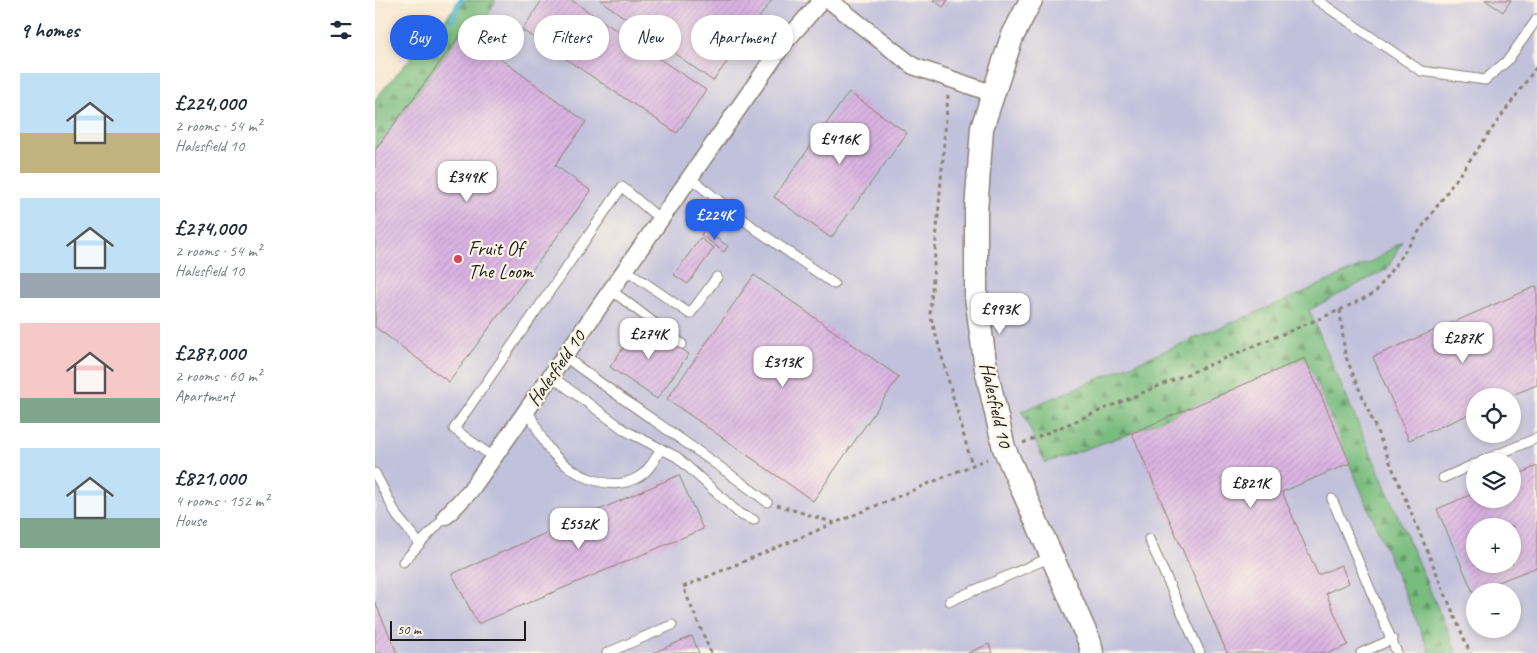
<!DOCTYPE html>
<meta charset="utf-8">
<style>
body{margin:0;font-family:Caveat,sans-serif;background:#f6f6f7;color:#1f2937;height:100vh;display:flex;flex-direction:column;font-size:19px;white-space:nowrap}
*{box-sizing:border-box;margin:0}
p{font-size:16px;color:#747a83}
.icon{flex:none;width:28px;height:28px;fill:none;stroke:currentColor;stroke-width:2;stroke-linecap:round;stroke-linejoin:round}
.map{position:relative;flex:1;overflow:hidden}
.details{display:flex;flex-direction:column;background:#fff;width:375px}
.details>*{flex:none}
.hud{position:absolute;left:15px;top:15px;width:475px;height:45px;display:flex;gap:10px}
.buttons{position:absolute;left:1091px;top:388px;display:grid;gap:10px}
.buttons a{display:grid;place-items:center;width:55px;height:55px;border-radius:50%;background:#fff;box-shadow:0 2px 8px #0003;font-size:25px}
.scale{position:absolute;left:15px;bottom:12px;width:136px;box-sizing:border-box;padding-left:5px;border:2px solid #1c1c1c;border-top:0;font-size:14px;line-height:18px;white-space:nowrap;color:#1c1c1c;-webkit-text-stroke:4px #fcf5e5;paint-order:stroke}
.price{position:absolute;translate:-50% -42px;padding:0 11px;border-radius:10px;background:#fff;color:#222;font-size:16px;line-height:32px;filter:drop-shadow(0 1px 2px #0008)}
.price::after{content:'';position:absolute;left:50%;top:30px;width:15px;height:11px;margin-left:-8px;background:inherit;clip-path:polygon(0 0,100% 0,50% 100%)}
.price.current{background:#2563eb;color:#fff}
ul{padding:0;list-style:none}
li{display:flex;align-items:center;gap:15px;height:125px;padding:0 20px}
li span{display:grid;place-items:center;flex:none;width:140px;height:100px;border-radius:0px;color:#555}
li>.icon{margin-inline-start:auto}
span .icon{width:60px;height:60px;fill:#fffc;stroke-width:1}
li b{font-size:21px}
h2{display:flex;justify-content:space-between;align-items:center;height:60px;padding:0 20px;font-size:21px}
.chip{padding:0 18px;border-radius:22px;background:#fff;box-shadow:0 2px 8px #0003;font-size:18px;line-height:45px}
.chip.current{background:#2563eb;color:#fff}
main{display:flex;flex:1;min-height:0}
.map>svg:first-child{display:block}
.industrial{fill:#c2c1dc;fill-rule:evenodd}
.forest{fill:url(#forest-firs);stroke:#4a6c4d}
.lines{fill:none;stroke-linecap:round;stroke-linejoin:round}
.stream{stroke:#53b6d1;stroke-width:5.5}
.building{fill:url(#building-hatch);fill-rule:evenodd}
.lane-casing{stroke:#8a8276;stroke-width:11}
.street-casing{stroke:#8a8276;stroke-width:19}
.secondary-casing{stroke:#8a8276;stroke-width:25}
.path{stroke:#8a8276;stroke-width:3;stroke-dasharray:4 4;stroke-linecap:butt}
.lane{stroke:#fff;stroke-width:9}
.street{stroke:#fff;stroke-width:16}
.secondary{stroke:#fff;stroke-width:22}
.poi-dot{fill:#d1495b;stroke:#fcf5e5;stroke-width:2}
.labels{text-anchor:middle;dominant-baseline:central;stroke-width:4.5;stroke-linejoin:round;paint-order:stroke}
.poi-label{font-size:20px;fill:#1c1c1c;stroke:#fcf5e5;text-anchor:start}
.street-label{font-size:20px;fill:#1c1c1c;stroke:#fcf5e5}
</style>
<main>
<section class="details">
<h2>9 homes<svg class="icon" aria-label="filters" viewBox="0 0 24 24"><path d="M4 7h16M4 17h16"/><circle cx="9" cy="7" r="2"/><circle cx="15" cy="17" r="2"/></svg></h2>
<ul>
<li><span style="background:linear-gradient(#bfe0f5 60%,#c2b280 0)"><svg class="icon" aria-label="home" viewBox="0 0 24 24"><path d="M3 11l9-7 9 7M6 9v11h12V9"/></svg></span><div><b>£224,000</b><p>2 rooms · 54 m²</p><p>Halesfield 10</p></div></li>
<li><span style="background:linear-gradient(#bfe0f5 75%,#9aa5b1 0)"><svg class="icon" aria-label="home" viewBox="0 0 24 24"><path d="M3 11l9-7 9 7M6 9v11h12V9"/></svg></span><div><b>£274,000</b><p>2 rooms · 54 m²</p><p>Halesfield 10</p></div></li>
<li><span style="background:linear-gradient(#f6c9c9 75%,#7fa58c 0)"><svg class="icon" aria-label="home" viewBox="0 0 24 24"><path d="M3 11l9-7 9 7M6 9v11h12V9"/></svg></span><div><b>£287,000</b><p>2 rooms · 60 m²</p><p>Apartment</p></div></li>
<li><span style="background:linear-gradient(#bfe0f5 70%,#7fa58c 0)"><svg class="icon" aria-label="home" viewBox="0 0 24 24"><path d="M3 11l9-7 9 7M6 9v11h12V9"/></svg></span><div><b>£821,000</b><p>4 rooms · 152 m²</p><p>House</p></div></li>
</ul>
</section>
<div class="map">
<svg width="1162" height="653" viewBox="0 0 1162 653">
<defs>
<pattern id="forest-firs" width="22" height="20" patternUnits="userSpaceOnUse" patternTransform="scale(1.25)"><rect width="22" height="20" fill="#78bc7e"/><path d="M5 1l3.5 6h-7zM16 11l3.5 6h-7z" fill="#629866"/></pattern>
<pattern id="building-hatch" width="6" height="6" patternUnits="userSpaceOnUse" patternTransform="scale(1.25)"><rect width="6" height="6" fill="#dab4e2"/><path d="M-1 1l2-2M0 6l6-6M5 7l2-2" fill="none" stroke="#ba9ac1"/></pattern>
</defs>
<rect width="100%" height="100%" fill="#fcf5e5"/>
<filter id="ink" filterUnits="userSpaceOnUse"><feTurbulence type="fractalNoise" baseFrequency=".02" numOctaves="2"/><feDisplacementMap in="SourceGraphic" scale="10" xChannelSelector="R" yChannelSelector="G"/><feConvolveMatrix kernelMatrix="1 2 1 2 8 2 1 2 1" color-interpolation-filters="sRGB"/></filter>
<filter id="wash" filterUnits="userSpaceOnUse"><feTurbulence type="fractalNoise" baseFrequency=".0096" numOctaves="4" result="noise"/><feDisplacementMap in="SourceGraphic" scale="20" xChannelSelector="R" yChannelSelector="G"/><feGaussianBlur stdDeviation="1.12" result="paint"/><feColorMatrix in="noise" values="0 0 0 0 0 0 0 0 0 0 0 0 0 0 0 0 0 1.4 0 .05"/><feComposite in="paint" operator="in"/></filter>
<g filter="url(#wash)">
<rect width="100%" height="100%" fill="#f7e7cf"/>
<path class="industrial" d="M 121,0 L 1162,0 L 1162,653 L 0,653 L 0,150 L 88,31 L 99,39 ZM 1100,396 L 1138,396 L 1138,434 L 1100,434 ZM 1100,461 L 1138,461 L 1138,499 L 1100,499 ZM 1100,526 L 1138,526 L 1138,564 L 1100,564 ZM 1100,591 L 1138,591 L 1138,629 L 1100,629 Z"/>
<g class="forest">
<polygon points="86,0 121,0 99,40 88,31 0,150 0,99"/>
<polygon points="1027,241 1012,269 934,310 1082,653 1055,653 930,359 757,433 670,463 647,411 927,293 1001,259"/>
</g>
<g class="lines">
<polyline class="stream" points="77,20 83,4 86,0"/>
</g>
<g id="blocks">
<g class="building">
<polygon points="167,0 196,0 331,90 302,133 147,30"/>
<polygon points="225,0 397,0 338,81"/>
<polygon points="558,0 573,0 568,7"/>
<polygon points="1110,0 1136,0 1128,12"/>
<polygon points="88,31 211,122 180,165 216,191 74,382 0,327 0,150"/>
<polygon points="474,92 532,133 456,238 399,197"/>
<polygon points="329,230 353,246 349,252 326,235"/>
<polygon points="325,238 339,248 313,284 299,275"/>
<polygon points="379,275 524,377 438,501 292,399"/>
<polygon points="1162,286 1162,385 1135,396 1100,396 1100,412 1034,440 998,357"/>
<polygon points="267,321 314,354 282,399 235,367"/>
<polygon points="930,358 975,463 907,492 943,575 966,565 974,583 951,593 973,645 954,653 852,653 757,433"/>
<path d="M 1162,466 L 1162,567 L 1100,591 L 1100,597 L 1062,509 L 1100,493 L 1100,499 L 1138,499 L 1138,477 ZM 1100,526 L 1138,526 L 1138,564 L 1100,564 Z"/>
<polygon points="304,475 328,529 103,624 77,574"/>
<polygon points="0,602 22,653 0,653"/>
<polygon points="317,636 324,653 278,653"/>
<polygon points="614,644 617,653 593,653"/>
</g>
</g>
</g>
<g filter="url(#ink)">
<use href="#blocks" fill-opacity="0" stroke="#8a8276" stroke-width="1"/>
<g class="lines">
<g class="lane-casing">
<g id="lane">
<polyline points="942,0 1046,71 1110,80 1133,60 1162,19"/>
<polyline points="315,178 382,230 459,284"/>
<polyline points="250,269 315,314 342,277"/>
<polyline points="236,290 307,344"/>
<path d="M 189,356 C 256,407 327,451 392,502"/>
<polyline points="176,376 251,431 302,457 366,515 379,520"/>
<path d="M 152,409 C 159,421 164,435 172,446 C 190,472 235,496 265,476 C 275,470 280,458 286,449"/>
<polyline points="118,457 79,429 247,187 285,219"/>
<polyline points="1107,461 1162,438"/>
<polyline points="0,473 22,516 45,544"/>
<polyline points="1068,478 1100,464"/>
<polyline points="957,499 1022,653"/>
<polyline points="774,539 825,653"/>
<polyline points="28,562 71,516"/>
<polyline points="575,601 676,557"/>
<polyline points="232,653 297,625"/>
<polyline points="986,653 1018,639"/>
</g>
</g>
<g class="street-casing">
<g id="street">
<polyline points="454,0 538,66 619,94"/>
<polyline points="71,516 95,491 410,42 447,0"/>
</g>
</g>
<g class="secondary-casing">
<polyline id="secondary" points="656,0 637,37 607,128 601,211 601,297 611,369 629,448 715,643 717,653"/>
</g>
<g class="path">
<polyline points="573,95 555,314 597,465"/>
<polyline points="965,310 970,355 1095,653"/>
<polyline points="648,443 965,310 1000,293 1162,66"/>
<polyline points="402,505 460,523"/>
<polyline points="336,653 308,587 612,459"/>
</g>
<use href="#lane" class="lane"/>
<use href="#street" class="street"/>
<use href="#secondary" class="secondary"/>
</g>
</g>
<circle class="poi-dot" cx="83" cy="259" r="5"/>
<g class="labels">
<g class="poi-label">
<text x="93" y="248">Fruit Of<tspan x="93" dy="23">The Loom</tspan></text>
</g>
<g class="street-label">
<text transform="translate(181 368) rotate(-55)">Halesfield 10</text>
<text transform="translate(621 405) rotate(77)">Halesfield 10</text>
</g>
</g>
</svg>
<div class="buttons">
<a><svg class="icon" aria-label="locate" viewBox="0 0 24 24"><circle cx="12" cy="12" r="6"/><path d="M12 2v4M12 18v4M2 12h4M18 12h4"/></svg></a>
<a><svg class="icon" aria-label="layers" viewBox="0 0 24 24"><path d="M12 4l9 5-9 5-9-5zM3 14l9 5 9-5"/></svg></a>
<a>+</a>
<a>−</a>
</div>
<div class="scale">50 m</div>
<b class="price" style="left:465px;top:165px">£416K</b>
<b class="price" style="left:92px;top:203px">£349K</b>
<b class="price current" style="left:340px;top:241px">£224K</b>
<b class="price" style="left:625px;top:335px">£993K</b>
<b class="price" style="left:274px;top:360px">£274K</b>
<b class="price" style="left:1088px;top:364px">£287K</b>
<b class="price" style="left:408px;top:388px">£313K</b>
<b class="price" style="left:876px;top:509px">£821K</b>
<b class="price" style="left:204px;top:550px">£552K</b>
<div class="hud">
<a class="chip current">Buy</a>
<a class="chip">Rent</a>
<a class="chip">Filters</a>
<a class="chip">New</a>
<a class="chip">Apartment</a>
</div>
</div>
</main>
